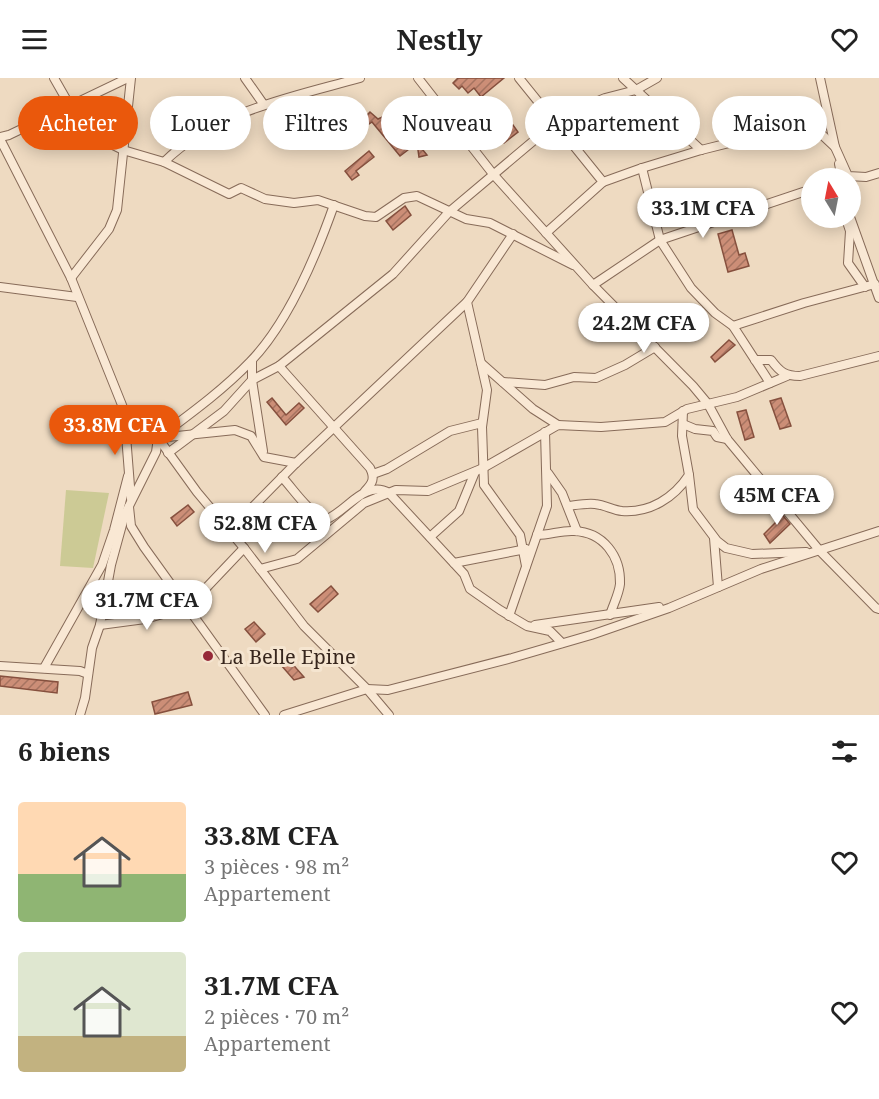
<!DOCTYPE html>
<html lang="fr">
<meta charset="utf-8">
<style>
body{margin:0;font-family:"Noto Serif",serif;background:#f6f6f6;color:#222;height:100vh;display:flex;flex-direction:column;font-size:22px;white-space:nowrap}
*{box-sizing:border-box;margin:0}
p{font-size:20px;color:#767676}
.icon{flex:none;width:33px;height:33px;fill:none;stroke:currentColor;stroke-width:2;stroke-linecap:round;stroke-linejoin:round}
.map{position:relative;height:637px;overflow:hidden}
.details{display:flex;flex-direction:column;background:#fff;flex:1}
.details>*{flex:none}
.top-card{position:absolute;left:18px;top:18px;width:843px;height:54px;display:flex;gap:12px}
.needle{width:39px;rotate:350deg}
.fabs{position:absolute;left:801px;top:90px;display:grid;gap:12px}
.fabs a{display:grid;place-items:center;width:60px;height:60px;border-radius:50%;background:#fff;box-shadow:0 3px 15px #0003;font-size:30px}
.price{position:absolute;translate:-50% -51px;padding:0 14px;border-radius:21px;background:#fff;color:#222;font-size:20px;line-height:39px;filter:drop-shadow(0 2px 3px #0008)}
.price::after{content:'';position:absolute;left:50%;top:36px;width:18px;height:14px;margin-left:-9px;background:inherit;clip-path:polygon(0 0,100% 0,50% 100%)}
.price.current{background:#ea580c;color:#fff}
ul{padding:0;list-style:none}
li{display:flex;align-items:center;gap:18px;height:150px;padding:0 18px}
li span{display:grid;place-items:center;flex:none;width:168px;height:120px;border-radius:6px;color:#555}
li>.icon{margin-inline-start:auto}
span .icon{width:72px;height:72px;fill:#fffc;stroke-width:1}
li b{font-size:26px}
h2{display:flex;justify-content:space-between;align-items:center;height:72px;padding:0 18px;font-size:26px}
.pill{padding:0 21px;border-radius:27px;background:#fff;box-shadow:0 3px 15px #0003;font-size:21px;line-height:54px}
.pill.current{background:#ea580c;color:#fff}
header{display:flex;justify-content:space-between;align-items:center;height:78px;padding:0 18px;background:#fff;font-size:27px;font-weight:700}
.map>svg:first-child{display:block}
.park{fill:#ccca95}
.building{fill:url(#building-hatch);stroke:#86503e;stroke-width:1.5}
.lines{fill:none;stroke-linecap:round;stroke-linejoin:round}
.minor-casing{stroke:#876b59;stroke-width:10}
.minor{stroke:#f9e8d4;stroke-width:8}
.poi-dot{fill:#962939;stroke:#f5e5d0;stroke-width:2}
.labels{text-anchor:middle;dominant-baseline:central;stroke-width:6;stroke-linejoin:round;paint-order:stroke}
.poi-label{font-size:20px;fill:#37261d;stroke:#f5e5d0;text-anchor:start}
</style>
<header><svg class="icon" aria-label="menu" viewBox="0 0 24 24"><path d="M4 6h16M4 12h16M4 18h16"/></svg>Nestly<svg class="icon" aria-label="heart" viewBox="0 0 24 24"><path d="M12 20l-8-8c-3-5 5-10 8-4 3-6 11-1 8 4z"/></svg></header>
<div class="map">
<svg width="879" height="637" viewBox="0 0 879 637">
<defs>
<pattern id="building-hatch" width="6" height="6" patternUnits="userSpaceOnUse" patternTransform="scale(1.5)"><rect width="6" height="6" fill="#cc8e77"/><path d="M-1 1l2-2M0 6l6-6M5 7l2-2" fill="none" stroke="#a67461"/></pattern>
</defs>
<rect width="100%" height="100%" fill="#eedac1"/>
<polygon class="park" points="66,412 109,415 93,490 60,488"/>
<g class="building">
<polygon points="458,0 504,0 481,19 474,10 468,15 462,8 459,11 453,5"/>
<polygon points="370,34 378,41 387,37 392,49 397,44 401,47 402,46 427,77 419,79 417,65 400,78 372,44 369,46 364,40"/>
<polygon points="608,34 614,57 637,51 639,61 631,62 630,60 609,66 601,36"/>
<polygon points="492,37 504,53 513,47 518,54 504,65 486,42"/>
<polygon points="369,73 374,79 356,93 359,97 352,102 345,93"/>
<polygon points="405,128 411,137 393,152 386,143"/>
<polygon points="732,152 739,177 745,175 749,188 728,194 718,156"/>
<polygon points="729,262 735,267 715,284 711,279"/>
<polygon points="272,320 286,337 299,325 304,330 286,347 267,324"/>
<polygon points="781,320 791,348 780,351 770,323"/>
<polygon points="746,332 754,359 745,362 737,334"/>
<polygon points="188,427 194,434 177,448 171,440"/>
<polygon points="774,427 790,446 770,465 764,456 779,441 770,430"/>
<polygon points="331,508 338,516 318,534 310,526"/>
<polygon points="254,544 265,556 256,564 245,551"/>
<polygon points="281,573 304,599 294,602 274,579"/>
<polygon points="0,598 58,604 57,615 0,608"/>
<polygon points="188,614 192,627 155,636 152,624"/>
</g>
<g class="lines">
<g class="minor-casing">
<g id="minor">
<polyline points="54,0 70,28"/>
<polyline points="245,0 264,27"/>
<polyline points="418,0 493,96 593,207 693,308 708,326 727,361 820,473 876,530 879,531"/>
<polyline points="519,0 603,104 546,155"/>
<polyline points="623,0 701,72"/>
<polyline points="820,0 835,69"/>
<polyline points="52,37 123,72 164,84 229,116 241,110 265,121 294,125 318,122 365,138 376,139 404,120 417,118 466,141 490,145 573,187"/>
<polyline points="0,59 9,57 128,0"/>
<polyline points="0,61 71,200 124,332 131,421"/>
<path d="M 164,84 C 216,33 292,19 360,0"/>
<polyline points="839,86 842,100"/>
<polyline points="642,90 660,162 691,210 715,235 733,248 770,305"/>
<polyline points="603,104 642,90 701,72 797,48 818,53 835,69 848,98 866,99 879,95"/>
<polyline points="850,139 879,220"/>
<polyline points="847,144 850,153 848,185 865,209"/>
<polyline points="513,156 467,224 487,312 482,349 484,407 520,457 526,488"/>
<polyline points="71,200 109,151 117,132 131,0"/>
<polyline points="593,207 660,162 812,111"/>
<polyline points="0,209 77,219"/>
<polyline points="733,248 804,225 875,206"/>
<path d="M 755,282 L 771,282 C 780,294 785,298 800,298 L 879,278"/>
<polyline points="252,283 252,302 263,373"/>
<polyline points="481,285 533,331 558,347"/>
<path d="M 279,288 L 370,390 C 375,400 373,405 365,413"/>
<polyline points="503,304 545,307 574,299 596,300 625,287 655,269"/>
<polyline points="124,332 158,360 197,414 244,470 304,548 367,611 389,637"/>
<polyline points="683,346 695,351 713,353 717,359 727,361"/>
<polyline points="158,360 235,352 251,358 264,379 296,385"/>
<polyline points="168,375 224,333 252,302 279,288 393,196 449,134 544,54 574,33 605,20 636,12 657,0"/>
<polyline points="548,395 562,415 577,453"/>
<polyline points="373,396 387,391 450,353 482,345"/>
<polyline points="689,397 693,431 717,463 726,470 752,476 806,474"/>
<path d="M 282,399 C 295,413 308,435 327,441 C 347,433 365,401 389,415 L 464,496 L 470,511 L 500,532 L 527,548 L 550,553 L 562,565"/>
<path d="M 568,428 C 576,427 587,425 595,426 C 605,427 613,432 622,433 C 650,435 674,420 689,397 L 682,358 L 683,333"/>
<polyline points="129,429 131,448 144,469 265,637"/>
<polyline points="229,453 296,385 467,224"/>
<path d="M 537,457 C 550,457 562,452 574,453 C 603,454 621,478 620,506 C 619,516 613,527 610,537"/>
<polyline points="430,459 459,433 475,394"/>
<polyline points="714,460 718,509"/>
<polyline points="454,485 526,471"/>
<polyline points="260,491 297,481 364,425 396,412 428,413 483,390 558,347 601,349 665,344 687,331 737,319 787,298"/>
<polyline points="509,538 547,428 545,354"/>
<polyline points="100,547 145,541 188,529 244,470"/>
<polyline points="535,547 659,529"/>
<polyline points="0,588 80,593 88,596"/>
<polyline points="44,590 102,487 114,452 128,398"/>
<path d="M 80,637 L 85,620 L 92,570 L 100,547 L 111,487 L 125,436 L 156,374 L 158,360 C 190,336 222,313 250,284 C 288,245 316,178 334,127"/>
<polyline points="284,637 367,611 388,612 512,580 591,557 669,530 761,491 879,453"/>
</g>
</g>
<use href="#minor" class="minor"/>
</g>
<circle class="poi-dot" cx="208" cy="578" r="6"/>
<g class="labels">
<g class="poi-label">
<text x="220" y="578">La Belle Epine</text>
</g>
</g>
</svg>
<div class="fabs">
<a><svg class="needle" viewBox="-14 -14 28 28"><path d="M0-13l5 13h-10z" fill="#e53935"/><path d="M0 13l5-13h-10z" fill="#767676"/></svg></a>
</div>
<b class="price" style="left:703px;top:161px">33.1M CFA</b>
<b class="price" style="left:644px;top:276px">24.2M CFA</b>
<b class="price current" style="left:115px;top:378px">33.8M CFA</b>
<b class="price" style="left:777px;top:448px">45M CFA</b>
<b class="price" style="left:265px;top:476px">52.8M CFA</b>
<b class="price" style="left:147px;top:553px">31.7M CFA</b>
<div class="top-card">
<a class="pill current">Acheter</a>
<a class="pill">Louer</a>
<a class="pill">Filtres</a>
<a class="pill">Nouveau</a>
<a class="pill">Appartement</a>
<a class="pill">Maison</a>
</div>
</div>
<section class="details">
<h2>6 biens<svg class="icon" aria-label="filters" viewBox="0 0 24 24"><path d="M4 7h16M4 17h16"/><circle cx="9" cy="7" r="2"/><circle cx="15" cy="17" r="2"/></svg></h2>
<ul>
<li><span style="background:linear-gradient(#ffd9b3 60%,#8fb573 0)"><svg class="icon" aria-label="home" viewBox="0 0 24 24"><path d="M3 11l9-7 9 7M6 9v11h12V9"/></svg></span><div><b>33.8M CFA</b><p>3 pièces · 98 m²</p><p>Appartement</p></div><svg class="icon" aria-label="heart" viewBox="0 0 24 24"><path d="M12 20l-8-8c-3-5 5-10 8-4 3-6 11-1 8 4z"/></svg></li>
<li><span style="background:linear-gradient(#dfe7d0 70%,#c2b280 0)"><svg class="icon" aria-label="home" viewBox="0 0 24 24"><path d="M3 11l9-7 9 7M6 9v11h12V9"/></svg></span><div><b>31.7M CFA</b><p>2 pièces · 70 m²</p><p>Appartement</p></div><svg class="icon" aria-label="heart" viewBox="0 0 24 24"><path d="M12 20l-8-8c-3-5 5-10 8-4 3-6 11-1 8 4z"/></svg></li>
</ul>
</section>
